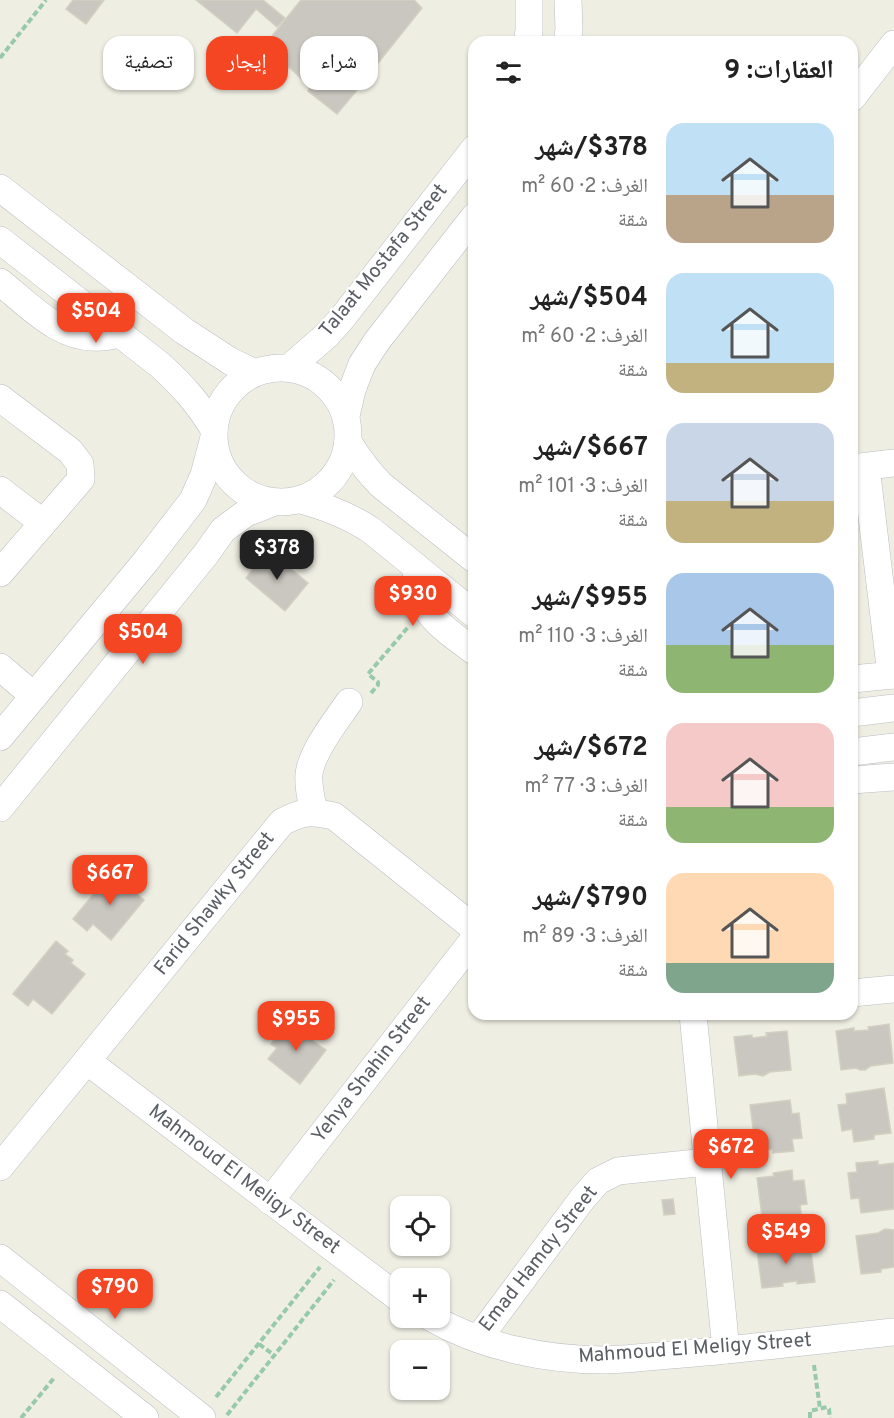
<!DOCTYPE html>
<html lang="ar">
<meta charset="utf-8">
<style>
body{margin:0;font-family:Overpass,"Noto Naskh Arabic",sans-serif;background:#f6f6f6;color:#222;direction:rtl;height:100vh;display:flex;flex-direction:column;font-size:22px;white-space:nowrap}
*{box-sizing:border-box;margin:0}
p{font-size:20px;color:#767676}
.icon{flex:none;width:33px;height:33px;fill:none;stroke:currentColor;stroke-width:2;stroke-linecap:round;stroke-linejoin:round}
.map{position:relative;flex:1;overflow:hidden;direction:ltr}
.panel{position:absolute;left:468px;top:36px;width:390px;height:984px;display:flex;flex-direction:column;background:#fff;border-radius:18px;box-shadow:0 2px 4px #0004;direction:rtl}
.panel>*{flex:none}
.top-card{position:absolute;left:18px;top:36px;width:360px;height:54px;direction:rtl;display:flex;gap:12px}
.buttons{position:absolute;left:390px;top:1196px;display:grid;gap:12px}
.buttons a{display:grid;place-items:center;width:60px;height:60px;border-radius:12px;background:#fff;box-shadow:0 2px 4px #0004;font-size:30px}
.price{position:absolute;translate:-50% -51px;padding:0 14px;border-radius:12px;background:#f54624;color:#fff;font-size:20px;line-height:39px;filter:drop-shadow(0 2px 3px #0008)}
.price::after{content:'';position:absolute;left:50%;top:36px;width:18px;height:14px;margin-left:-9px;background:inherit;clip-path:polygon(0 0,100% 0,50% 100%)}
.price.selected{background:#222;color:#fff}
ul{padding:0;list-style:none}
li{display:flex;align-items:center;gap:18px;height:150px;padding:0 24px}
li span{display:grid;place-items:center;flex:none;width:168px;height:120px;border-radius:18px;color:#555}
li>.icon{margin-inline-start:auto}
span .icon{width:72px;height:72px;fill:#fffc;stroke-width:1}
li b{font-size:26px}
h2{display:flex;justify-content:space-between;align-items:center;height:72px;padding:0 24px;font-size:26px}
.tag{padding:0 21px;border-radius:18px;background:#fff;box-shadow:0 2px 4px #0004;font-size:21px;line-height:54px}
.tag.selected{background:#f54624;color:#fff}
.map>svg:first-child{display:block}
.building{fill:#cac7c0;stroke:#d4d0c1;stroke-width:1.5}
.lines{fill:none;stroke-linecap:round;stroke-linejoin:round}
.minor-casing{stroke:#bbbdc3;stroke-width:28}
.path{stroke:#96caaa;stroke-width:4;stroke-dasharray:6 3;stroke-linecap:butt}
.minor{stroke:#fff;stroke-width:27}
.labels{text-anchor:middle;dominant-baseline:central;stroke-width:4.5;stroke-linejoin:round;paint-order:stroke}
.street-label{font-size:20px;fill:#5b5f65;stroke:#fff}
</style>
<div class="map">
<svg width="894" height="1418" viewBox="0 0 894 1418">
<rect width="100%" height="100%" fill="#efeee3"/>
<g class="building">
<polygon points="73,0 104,0 86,24 66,9"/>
<polygon points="196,0 263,0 285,18 277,27 256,9 237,33"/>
<polygon points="301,0 414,0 422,8 363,82 359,81 355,88 357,90 337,114 308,91 310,87 289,67 287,70 282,65 280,68 260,51"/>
<polygon points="268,550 308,583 285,611 246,578"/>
<polygon points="116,867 127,876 125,880 132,886 130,888 144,900 111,940 93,924 87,931 73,919"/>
<polygon points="56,941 68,951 65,954 73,960 71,963 85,974 52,1014 33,999 28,1006 13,994"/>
<polygon points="303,1023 318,1034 313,1041 326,1050 300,1084 268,1059 277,1048 271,1044 286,1024 296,1032"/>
<polygon points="889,1024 893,1063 871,1066 865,1070 860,1070 856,1068 841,1070 836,1031 854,1028 854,1031 869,1030 868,1027"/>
<polygon points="787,1031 791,1070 770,1072 763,1076 755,1074 739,1076 734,1037 752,1035 752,1038 767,1036 766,1033"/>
<polygon points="884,1088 891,1133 874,1135 874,1139 854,1142 852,1129 842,1131 838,1105 847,1104 846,1094"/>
<polygon points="790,1100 792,1114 799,1113 802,1138 792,1139 794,1151 773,1153 772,1149 756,1151 750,1105"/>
<polygon points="878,1161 878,1165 894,1163 894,1209 861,1213 859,1198 851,1199 848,1173 857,1172 856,1163"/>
<polygon points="792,1170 793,1181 804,1180 807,1204 800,1205 802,1219 763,1224 757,1178 774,1176 773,1173"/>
<polygon points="673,1199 675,1214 664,1215 662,1200"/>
<polygon points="885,1229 894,1230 894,1267 881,1269 881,1272 861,1274 856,1236 878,1233"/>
<polygon points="786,1243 794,1245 810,1243 815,1282 797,1284 797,1281 782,1283 783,1286 762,1288 757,1250 779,1247"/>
</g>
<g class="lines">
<g class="minor-casing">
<g id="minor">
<polyline points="527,42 529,31 529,0"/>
<polyline points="567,42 569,30 568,0"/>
<polyline points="852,98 894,44"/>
<polyline points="0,188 184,331 230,361 255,373"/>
<path d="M 0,240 L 160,365 C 184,387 197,402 214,429"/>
<path d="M 0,282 C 29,305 61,341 101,337 C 108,337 114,335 120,334"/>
<circle cx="281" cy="435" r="67"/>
<polyline points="289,368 327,335 343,317 474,149"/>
<polyline points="0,398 70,451 80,464 81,479 0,573"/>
<polyline points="346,416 352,390 362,364 377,341 474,217"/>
<path d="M 348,442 C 358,458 368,472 381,485 L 474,559"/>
<polyline points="866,467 891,675"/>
<polyline points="852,468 894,463"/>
<polyline points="0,490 43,523"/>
<path d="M 301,500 C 327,507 350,516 372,531 L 474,614"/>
<path d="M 415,566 C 417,580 419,592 424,604 C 433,623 458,639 474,651"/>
<polyline points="0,667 34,696"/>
<polyline points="852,679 894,675"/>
<polyline points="852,713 894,708"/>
<polyline points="0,737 146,561 193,500 204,475 213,441"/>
<polyline points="852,752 894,747"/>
<polyline points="852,780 894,777"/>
<polyline points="0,808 206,554 223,530 246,513 272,503"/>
<path d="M 314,812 C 311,799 308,787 309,774 C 312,751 336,721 349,702"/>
<polyline points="852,993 894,989"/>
<polyline points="693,1014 726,1350"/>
<polyline points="87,1061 400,1299"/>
<path d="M 0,1167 L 282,822 C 304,811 309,811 334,816 L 474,928"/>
<polyline points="270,1201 474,939"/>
<polyline points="0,1258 202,1418"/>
<polyline points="0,1304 145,1418"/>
<path d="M 430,1317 C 482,1347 545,1360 605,1360 C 635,1359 665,1355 695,1353 C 762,1347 828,1339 894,1332"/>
<polyline points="478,1339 583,1198 598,1181 618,1171 707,1162"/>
</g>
</g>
<g class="path">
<polyline points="0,58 46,0"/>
<polyline points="371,693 378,685 378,682 368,674 409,626"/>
<polyline points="259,1344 274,1355"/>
<polyline points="814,1365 820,1409"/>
<polyline points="216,1397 320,1267"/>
<polyline points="227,1415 334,1280"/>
<polyline points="21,1418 54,1378"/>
<polyline points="810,1418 810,1411 827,1407 829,1409 830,1418"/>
</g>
<use href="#minor" class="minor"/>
</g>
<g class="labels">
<g class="street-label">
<text transform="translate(384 261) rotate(-51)">Talaat Mostafa Street</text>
<text transform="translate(215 904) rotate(-51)">Farid Shawky Street</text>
<text transform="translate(372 1070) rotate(-52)">Yehya Shahin Street</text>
<text transform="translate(244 1180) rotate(37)">Mahmoud El Meligy Street</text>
<text transform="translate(539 1259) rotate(-52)">Emad Hamdy Street</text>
<text transform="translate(695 1349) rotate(-4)">Mahmoud El Meligy Street</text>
</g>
</g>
</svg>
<div class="buttons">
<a><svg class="icon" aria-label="locate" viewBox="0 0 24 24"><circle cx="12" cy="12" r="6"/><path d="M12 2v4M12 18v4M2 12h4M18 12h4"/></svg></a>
<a>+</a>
<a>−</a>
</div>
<b class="price" style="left:96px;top:344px">$504</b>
<b class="price selected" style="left:277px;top:581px">$378</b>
<b class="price" style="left:413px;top:627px">$930</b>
<b class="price" style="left:143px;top:665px">$504</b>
<b class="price" style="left:110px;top:906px">$667</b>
<b class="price" style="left:296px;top:1052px">$955</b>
<b class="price" style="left:731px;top:1180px">$672</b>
<b class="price" style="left:786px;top:1265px">$549</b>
<b class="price" style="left:115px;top:1320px">$790</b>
<div class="top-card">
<a class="tag">شراء</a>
<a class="tag selected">إيجار</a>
<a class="tag">تصفية</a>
</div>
<section class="panel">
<h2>العقارات: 9<svg class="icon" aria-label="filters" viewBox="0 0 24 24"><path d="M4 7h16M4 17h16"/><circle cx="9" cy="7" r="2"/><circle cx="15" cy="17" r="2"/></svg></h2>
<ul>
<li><span style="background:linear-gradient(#bfe0f5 60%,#b9a48a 0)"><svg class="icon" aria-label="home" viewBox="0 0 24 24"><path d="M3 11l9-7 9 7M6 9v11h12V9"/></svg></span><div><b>$378/شهر</b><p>الغرف: 2 · 60 m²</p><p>شقة</p></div></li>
<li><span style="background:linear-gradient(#bfe0f5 75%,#c2b280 0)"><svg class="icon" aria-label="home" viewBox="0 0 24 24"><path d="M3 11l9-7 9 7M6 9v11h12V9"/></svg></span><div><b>$504/شهر</b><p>الغرف: 2 · 60 m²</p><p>شقة</p></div></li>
<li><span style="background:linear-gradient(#c9d6e8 65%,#c2b280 0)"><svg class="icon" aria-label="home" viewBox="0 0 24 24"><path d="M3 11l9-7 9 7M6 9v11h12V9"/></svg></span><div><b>$667/شهر</b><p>الغرف: 3 · 101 m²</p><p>شقة</p></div></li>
<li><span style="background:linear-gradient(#a9c7e8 60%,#8fb573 0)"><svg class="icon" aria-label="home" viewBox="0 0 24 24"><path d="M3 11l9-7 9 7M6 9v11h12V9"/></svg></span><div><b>$955/شهر</b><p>الغرف: 3 · 110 m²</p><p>شقة</p></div></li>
<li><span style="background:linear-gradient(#f6c9c9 70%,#8fb573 0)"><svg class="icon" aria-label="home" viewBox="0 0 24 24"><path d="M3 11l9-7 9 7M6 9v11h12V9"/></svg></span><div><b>$672/شهر</b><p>الغرف: 3 · 77 m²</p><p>شقة</p></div></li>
<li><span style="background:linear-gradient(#ffd9b3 75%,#7fa58c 0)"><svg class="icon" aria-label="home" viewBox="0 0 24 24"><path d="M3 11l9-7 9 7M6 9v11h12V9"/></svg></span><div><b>$790/شهر</b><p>الغرف: 3 · 89 m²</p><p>شقة</p></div></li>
</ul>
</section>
</div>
